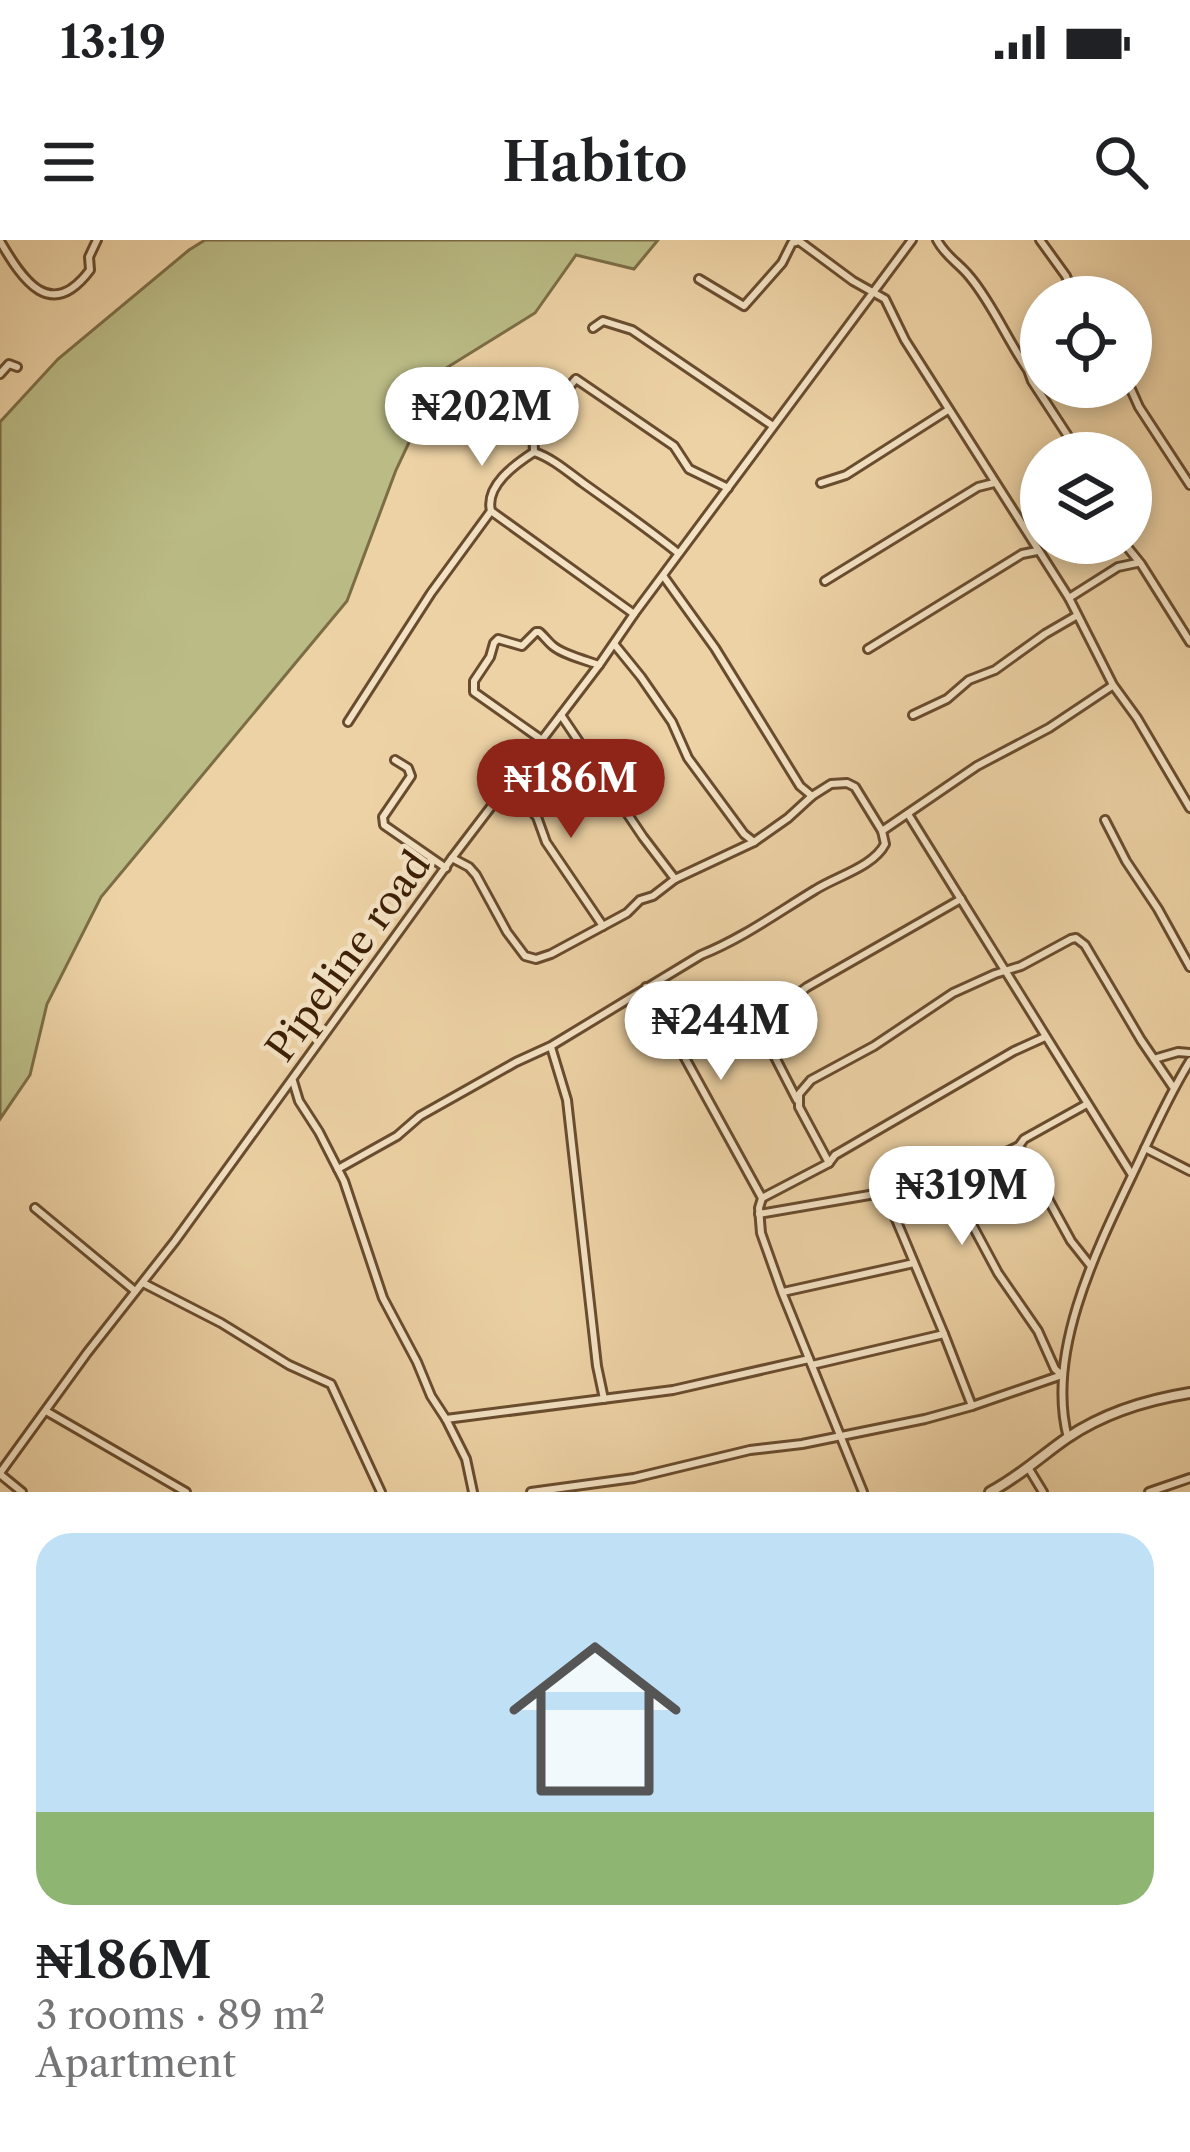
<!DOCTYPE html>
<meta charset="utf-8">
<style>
body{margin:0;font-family:"Libre Caslon Text",serif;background:#f2f2f2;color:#202124;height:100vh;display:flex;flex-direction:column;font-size:45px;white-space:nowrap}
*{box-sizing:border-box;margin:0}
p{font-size:39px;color:#757577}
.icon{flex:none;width:66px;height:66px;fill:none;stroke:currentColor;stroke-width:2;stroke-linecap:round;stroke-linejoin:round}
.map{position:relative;height:1252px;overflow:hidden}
.details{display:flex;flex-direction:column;background:#fff;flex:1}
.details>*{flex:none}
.tools{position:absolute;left:1020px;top:36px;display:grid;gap:24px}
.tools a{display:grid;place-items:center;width:132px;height:132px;border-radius:50%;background:#fff;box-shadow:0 6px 18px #0003;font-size:60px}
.price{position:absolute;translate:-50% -102px;padding:0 27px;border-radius:42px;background:#fff;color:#222;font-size:39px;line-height:78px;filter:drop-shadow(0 3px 6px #0008)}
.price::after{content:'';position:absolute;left:50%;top:72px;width:36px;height:27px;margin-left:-18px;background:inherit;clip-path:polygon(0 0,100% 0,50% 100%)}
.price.selected{background:#8f2418;color:#fff}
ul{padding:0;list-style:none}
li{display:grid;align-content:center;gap:24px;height:636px;padding:0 36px}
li+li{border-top:3px solid #e0e0e0}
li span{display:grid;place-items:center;height:372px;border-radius:36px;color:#555}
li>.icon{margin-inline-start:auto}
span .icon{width:216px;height:216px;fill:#fffc;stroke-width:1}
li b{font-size:51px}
.status{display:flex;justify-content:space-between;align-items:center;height:84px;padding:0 60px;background:#fff;direction:ltr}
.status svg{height:33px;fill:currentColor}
header{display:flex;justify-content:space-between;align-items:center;height:156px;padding:0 36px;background:#fff;font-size:54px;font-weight:600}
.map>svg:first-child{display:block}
.green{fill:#babb85;stroke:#7c6d46;stroke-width:3}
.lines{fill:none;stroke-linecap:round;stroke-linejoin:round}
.minor-casing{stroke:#694c2e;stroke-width:12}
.tertiary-casing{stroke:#694c2e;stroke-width:14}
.minor{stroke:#f3e2c4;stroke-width:6}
.tertiary{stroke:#f3e2c4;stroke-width:8}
.labels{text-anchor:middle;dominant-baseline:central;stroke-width:9;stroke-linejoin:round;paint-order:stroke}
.street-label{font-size:39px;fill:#3d1f06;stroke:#f3e2c4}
</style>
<div class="status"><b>13:19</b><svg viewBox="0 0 49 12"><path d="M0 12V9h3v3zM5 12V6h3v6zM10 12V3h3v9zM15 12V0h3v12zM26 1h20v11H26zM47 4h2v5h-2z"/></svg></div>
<header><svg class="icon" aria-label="menu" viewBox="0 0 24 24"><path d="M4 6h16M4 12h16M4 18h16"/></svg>Habito<svg class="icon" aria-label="search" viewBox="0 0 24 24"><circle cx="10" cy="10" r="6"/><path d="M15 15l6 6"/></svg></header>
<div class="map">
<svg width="1190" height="1252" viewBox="0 0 1190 1252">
<rect width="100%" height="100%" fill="#edd2a5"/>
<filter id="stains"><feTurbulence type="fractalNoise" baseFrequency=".00167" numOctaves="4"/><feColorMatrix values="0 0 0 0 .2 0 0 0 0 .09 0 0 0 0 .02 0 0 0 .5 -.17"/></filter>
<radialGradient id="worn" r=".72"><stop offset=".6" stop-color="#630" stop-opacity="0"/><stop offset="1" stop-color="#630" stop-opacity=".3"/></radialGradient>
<polygon class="green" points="205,0 658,0 634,29 576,15 535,73 443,130 396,230 347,361 101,657 47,764 30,835 0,879 0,182 58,119 189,10"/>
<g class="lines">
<g class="minor-casing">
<g id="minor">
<path d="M 937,0 C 946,17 959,23 970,37 C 992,63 1008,101 1028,130 L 1032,141 L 1079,213"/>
<polyline points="1040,0 1066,36 1074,57"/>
<path d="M 0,1 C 23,41 51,82 90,30 L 89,17 L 97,0"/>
<polyline points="699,39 744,66 782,23 792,3 799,1 853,41 885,59 905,100 1069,358 1113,445 1137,478 1190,568"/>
<polyline points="593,88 603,81 632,90 773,186"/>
<polyline points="0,134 9,124 17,127"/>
<polyline points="1130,147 1139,167 1190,245"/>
<path d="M 534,212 C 530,185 559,159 576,139 L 674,206 L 689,229 L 728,248"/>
<path d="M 534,212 C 552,218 568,232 583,243 C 615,266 647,288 678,313"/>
<polyline points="821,243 846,235 948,170"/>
<polyline points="491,271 634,374"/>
<polyline points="1124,303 1141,324 1190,402"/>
<polyline points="664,337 715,408 800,546 812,556"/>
<polyline points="825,341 978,247 994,243"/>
<polyline points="1069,358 1118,327 1137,323"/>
<polyline points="615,405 641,437 672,482 688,518 744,594 754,602"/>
<polyline points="868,409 1022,314 1037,311"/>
<polyline points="561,475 643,597 675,639"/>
<polyline points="913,475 947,459 969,440 995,430 1045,394 1076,376"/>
<path d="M 348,482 L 431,353 L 491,271 C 485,246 514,225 534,212"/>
<path d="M 542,500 L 474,452 L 474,441 L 490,417 L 494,403 L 498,399 L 522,406 L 536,392 L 539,392 C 544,396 548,402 553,406 C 564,415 585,420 599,425"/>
<polyline points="395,520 408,528 411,536 383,577 384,585 446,628"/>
<polyline points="509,545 537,577 546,602 603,686"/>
<polyline points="908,574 1132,935"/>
<polyline points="1105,580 1126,621 1158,669 1190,727"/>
<polyline points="882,591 977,526 1049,488 1112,446"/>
<polyline points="646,747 762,958 759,968 761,993 782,1052 863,1252"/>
<polyline points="551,807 567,860 597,1126 604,1159"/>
<polyline points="1154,819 1178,812 1190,813"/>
<polyline points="293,841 299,861 319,892 344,941 383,1058 417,1122 431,1156 446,1179 466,1219 473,1252"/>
<polyline points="797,860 758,784 807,747 961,659"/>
<polyline points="1019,906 1071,1001 1090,1025"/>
<polyline points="1145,908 1190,931"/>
<polyline points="829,923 799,867 799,854 811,840 874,806 953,753 995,734 1021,726 1071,699 1076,698 1085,705 1141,800 1173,847"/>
<path d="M 338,929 L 397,896 L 420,876 L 516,822 L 551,806 L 701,715 C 743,698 777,673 815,650 C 837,636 873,627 885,604 L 882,591 L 855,547 L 847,543 L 831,544 L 812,556 L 788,578 L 754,602 L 675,639 L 653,656 L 640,660 L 627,673 L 551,714 L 536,719 L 525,716 L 507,692 L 476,635 L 469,627 L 452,618"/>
<polyline points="762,958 829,923 835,915 1014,811 1045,797"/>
<polyline points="35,968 135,1051"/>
<polyline points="759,974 881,953 895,977"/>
<polyline points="143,1043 221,1083 289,1125 331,1144 381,1252"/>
<polyline points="783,1052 914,1023"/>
<polyline points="944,1094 895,977 933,954 953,949"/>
<polyline points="812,1125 944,1094 972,1166 1062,1135 1055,1129 1038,1091 998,1033 953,949 961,934 1019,906 1024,899 1087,864"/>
<polyline points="46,1171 186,1252"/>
<polyline points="446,1179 673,1150 809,1119"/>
<path d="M 1068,1198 C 1044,1109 1102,999 1139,921 C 1155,887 1170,853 1190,821"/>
<polyline points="1029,1229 1043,1252"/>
<polyline points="0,1233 87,1113 175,1001 452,618 599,425 634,374 912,0"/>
<polyline points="0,1234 22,1252"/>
<polyline points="531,1252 634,1238 750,1210 802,1204 925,1179 972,1166"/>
<polyline points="1149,1252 1190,1238"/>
</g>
</g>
<g class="tertiary-casing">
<path id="tertiary" d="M 990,1252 C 1019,1237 1041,1216 1067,1198 C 1104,1173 1146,1160 1190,1153"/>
</g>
<use href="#minor" class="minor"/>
<use href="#tertiary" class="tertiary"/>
</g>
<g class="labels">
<g class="street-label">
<text transform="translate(348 716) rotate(-54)">Pipeline road</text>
</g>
</g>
<rect width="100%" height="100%" filter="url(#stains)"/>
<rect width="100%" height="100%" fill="url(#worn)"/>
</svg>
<div class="tools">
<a><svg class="icon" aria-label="locate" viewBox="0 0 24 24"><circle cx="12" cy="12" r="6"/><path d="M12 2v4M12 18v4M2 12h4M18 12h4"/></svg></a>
<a><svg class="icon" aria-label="layers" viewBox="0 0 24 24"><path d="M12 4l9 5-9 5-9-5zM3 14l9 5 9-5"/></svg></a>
</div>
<b class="price" style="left:482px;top:229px">₦202M</b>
<b class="price selected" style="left:571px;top:601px">₦186M</b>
<b class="price" style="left:721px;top:843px">₦244M</b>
<b class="price" style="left:962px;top:1008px">₦319M</b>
</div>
<section class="details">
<ul>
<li><span style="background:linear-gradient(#bfe0f5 75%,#8fb573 0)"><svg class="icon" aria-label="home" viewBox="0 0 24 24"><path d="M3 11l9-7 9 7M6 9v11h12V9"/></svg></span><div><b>₦186M</b><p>3 rooms · 89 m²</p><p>Apartment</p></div></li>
</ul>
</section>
